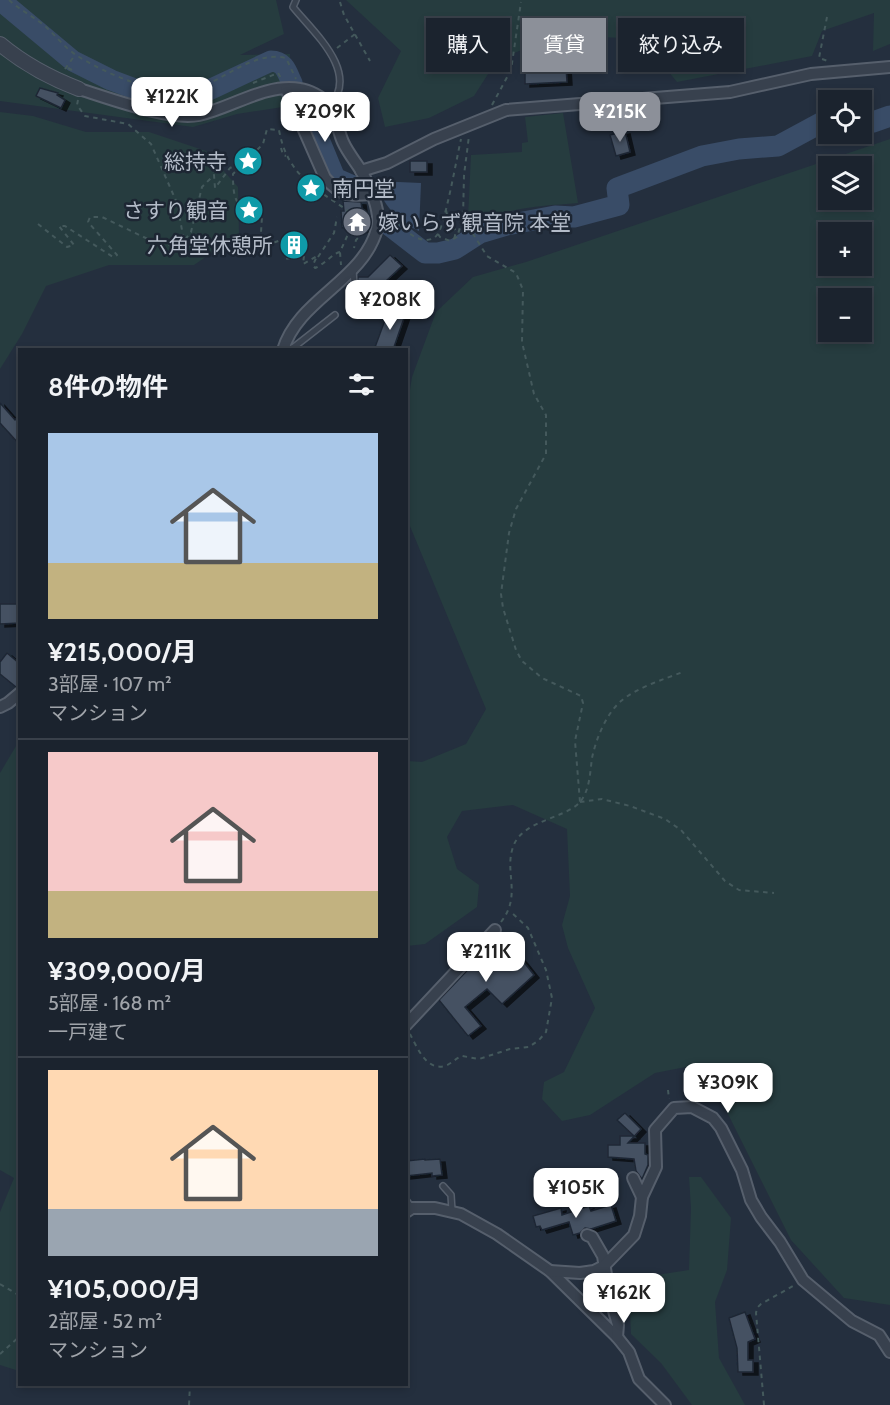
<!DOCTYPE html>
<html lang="ja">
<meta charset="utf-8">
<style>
body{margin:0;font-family:Cabin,"Noto Sans JP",sans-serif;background:#242b36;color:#f1f3f6;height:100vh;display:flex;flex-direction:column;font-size:22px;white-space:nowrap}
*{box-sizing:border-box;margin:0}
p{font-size:20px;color:#a0a4aa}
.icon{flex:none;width:33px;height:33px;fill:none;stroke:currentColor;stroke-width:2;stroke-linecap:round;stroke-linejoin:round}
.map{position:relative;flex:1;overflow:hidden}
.side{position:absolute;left:18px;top:348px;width:390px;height:1038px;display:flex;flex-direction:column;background:#1b232e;border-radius:0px;box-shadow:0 3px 9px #0003,0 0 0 2px #39404a}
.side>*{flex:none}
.hud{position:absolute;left:426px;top:18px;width:374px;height:54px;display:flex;gap:12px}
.tools{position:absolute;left:818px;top:90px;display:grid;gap:12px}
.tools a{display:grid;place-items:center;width:54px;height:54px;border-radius:0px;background:#1b232e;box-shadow:0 3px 9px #0003,0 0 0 2px #39404a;font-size:30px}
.price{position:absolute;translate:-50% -51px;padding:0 14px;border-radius:12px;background:#fff;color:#222;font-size:20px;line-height:39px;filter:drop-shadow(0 2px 3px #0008)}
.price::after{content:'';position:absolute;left:50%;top:36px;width:18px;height:14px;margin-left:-9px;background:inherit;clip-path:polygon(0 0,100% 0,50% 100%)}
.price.selected{background:#8c9099;color:#fff}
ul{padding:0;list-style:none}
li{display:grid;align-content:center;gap:12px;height:318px;padding:0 30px}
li+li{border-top:2px solid #39404a}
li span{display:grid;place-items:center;height:186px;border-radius:0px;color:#555}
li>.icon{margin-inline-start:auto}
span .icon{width:108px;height:108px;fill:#fffc;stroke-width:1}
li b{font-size:26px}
h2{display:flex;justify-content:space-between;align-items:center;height:72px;padding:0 30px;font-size:26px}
.chip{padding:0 21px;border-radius:0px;background:#1b232e;box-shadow:0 3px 9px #0003,0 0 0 2px #39404a;font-size:21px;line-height:54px}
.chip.selected{background:#8c9099;color:#fff}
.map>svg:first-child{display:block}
.green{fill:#263c3f;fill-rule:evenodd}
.water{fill:#394c67}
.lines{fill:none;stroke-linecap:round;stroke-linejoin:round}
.river{stroke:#394c67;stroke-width:21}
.building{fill:#455162;stroke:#1f2835;stroke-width:1.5;filter:url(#shadow)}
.service-casing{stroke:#565f6c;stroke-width:8}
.minor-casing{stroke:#565f6c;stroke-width:14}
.tertiary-casing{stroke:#565f6c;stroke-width:16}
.path{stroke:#44595c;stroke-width:2;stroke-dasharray:4.5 4.5;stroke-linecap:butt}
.service{stroke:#38414e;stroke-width:5}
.minor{stroke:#38414e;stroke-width:10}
.tertiary{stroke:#38414e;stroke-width:14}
.labels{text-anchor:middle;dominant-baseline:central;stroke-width:5;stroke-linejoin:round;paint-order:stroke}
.poi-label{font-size:21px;fill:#b4bcc9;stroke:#1d2633;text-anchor:end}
</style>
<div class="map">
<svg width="890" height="1405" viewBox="0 0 890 1405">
<defs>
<filter id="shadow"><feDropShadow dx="5" dy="3" stdDeviation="0" flood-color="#0009"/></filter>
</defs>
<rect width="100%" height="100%" fill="#242f3e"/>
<g class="green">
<polygon points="0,0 276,0 284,34 240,55 290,54 289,106 237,114 193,127 0,101"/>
<polygon points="346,0 890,0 890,44 873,51 874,13 822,31 812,56 677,82 642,39 559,35 497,60 474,96 429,118 385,127 378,98 401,51"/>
<polygon points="0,112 33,116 86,132 149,132 206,151 238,187 239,234 194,265 109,265 46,286 22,334 0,369"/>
<path d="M 563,113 L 578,203 C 554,205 530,206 507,212 C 495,216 485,225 472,227 L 468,218 L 471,155 L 522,152 L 522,143 L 528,142 L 525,117 Z"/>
<path d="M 890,139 L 890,1305 L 844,1298 L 791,1240 L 726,1110 L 696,1065 L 655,1073 L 590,1115 L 562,1121 L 542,1099 L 544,1082 L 564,1072 L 595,1008 L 568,948 L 562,925 L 570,896 L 567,829 L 513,805 L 462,811 L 447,837 L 457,869 L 479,885 L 477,907 L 425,944 L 407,946 L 407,761 L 422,762 L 466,744 L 486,709 L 407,519 L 407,408 L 412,377 L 436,312 L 473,277 L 526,262 ZM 861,166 L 861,200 L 828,200 L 828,166 ZM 828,232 L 861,232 L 861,266 L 828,266 ZM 861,298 L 861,332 L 828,332 L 828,298 Z"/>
<polygon points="19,741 20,1371 19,1371 0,1365 0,1212 14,1178 0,1170 0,773"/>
<polygon points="689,1177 701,1177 731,1218 727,1270 715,1302 719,1358 745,1405 692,1405 661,1363 631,1334 629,1294 650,1276 689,1270 691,1208"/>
</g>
<path class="water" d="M 376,181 L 421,183 L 419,231 C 399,223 381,203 376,181 Z"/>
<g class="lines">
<g class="river">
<path d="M 0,0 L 73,61 L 111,80 L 143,92 L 169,98 L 194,97 L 271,61 C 285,61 287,73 292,83"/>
<polyline points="304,103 335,178 360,189"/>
<polyline points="861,121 873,122 890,116"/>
<polyline points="390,226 425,253 438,253 455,249 480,233 507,225 555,216 574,217 619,205 617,188 702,156 739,149 778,146 828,119"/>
</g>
</g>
<g class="building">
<polygon points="566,66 567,82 525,84 525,68"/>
<polygon points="40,88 58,93 57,95 65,100 61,108 36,96"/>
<polygon points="625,131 630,152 616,156 610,135"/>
<rect x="410" y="161" width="17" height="11"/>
<polygon points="343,201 361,202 365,229 350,231 350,227 342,228 341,211 344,211"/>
<polygon points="390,255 402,266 371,295 356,294 358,277 368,277"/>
<polygon points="389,309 405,315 393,350 374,350"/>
<polygon points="0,403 15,420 20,415 20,445 0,423"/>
<polygon points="0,604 20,604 20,623 0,624"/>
<polygon points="7,653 20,664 20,686 16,687 0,674 0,662"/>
<polygon points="499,937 523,961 534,975 502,1004 487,989 465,1007 481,1026 468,1036 439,1000"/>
<polygon points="625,1113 641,1129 628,1143 645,1143 645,1154 648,1155 648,1165 642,1179 636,1171 634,1159 608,1157 608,1145 620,1145 620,1136 634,1136 617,1120"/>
<polygon points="425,1159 425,1160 440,1159 442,1175 432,1176 432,1173 406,1176 406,1161"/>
<polygon points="611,1205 616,1221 591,1229 585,1228 580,1233 573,1235 569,1222 542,1230 540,1226 536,1227 533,1216 561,1208 562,1215 589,1206 591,1211"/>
<polygon points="745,1312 755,1339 748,1342 748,1360 753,1360 753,1372 738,1372 737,1348 729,1318"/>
</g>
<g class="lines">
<g class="service-casing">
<g id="service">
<path d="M 296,0 L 293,7 C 314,33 360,72 330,106"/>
<polyline points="353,269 354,285"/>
<polyline points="288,350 294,347 335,315"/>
<polyline points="443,1186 451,1195 452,1211"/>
<polyline points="406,1200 412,1208"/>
</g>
</g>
<g class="minor-casing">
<g id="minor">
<path d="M 79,89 C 109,98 169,121 199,115 C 231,108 266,83 300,89 C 309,90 322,97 328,104 C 337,114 337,129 343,142 C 347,151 354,160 360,169 C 369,184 382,212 377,229 C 363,281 298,299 283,350"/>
<path d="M 286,89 L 325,178 C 341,196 348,196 371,194"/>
<polyline points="361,171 387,163 434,139 506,110 730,92 811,74 890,67"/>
<polyline points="0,707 8,703 20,693"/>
<polyline points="406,1025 495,930"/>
<polyline points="633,1178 642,1197"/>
<polyline points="406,1212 412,1208 435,1208 461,1214 497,1234 550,1271 617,1337 629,1352 639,1379 665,1405"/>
<polyline points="587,1235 592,1237 603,1256 609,1293 618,1325 617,1337"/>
<polyline points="550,1271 580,1273 594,1271 604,1266 634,1235 640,1216 642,1197 656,1167 655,1130 674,1108 692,1107 713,1118 721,1128 742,1170 751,1200 761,1217 780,1242 803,1280 852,1321 879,1335 890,1352"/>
</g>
</g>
<g class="tertiary-casing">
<path id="tertiary" d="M 0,44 C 24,64 50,78 79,89"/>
</g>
<g class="path">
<path d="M 9,0 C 20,10 34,17 46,27 C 56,36 65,48 76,55 C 104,73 164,100 197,89 C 226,78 254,51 286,58 L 296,79"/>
<polyline points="340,2 344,15 370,61"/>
<polyline points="827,17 819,58 828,61"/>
<polyline points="337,48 355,34"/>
<polyline points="68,68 76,72"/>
<polyline points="65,69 75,55"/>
<polyline points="253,83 278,73 281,78"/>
<polyline points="78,100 77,105 85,116 128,124 151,144 177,203 184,241 191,232 202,187 214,175 215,188 230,168 241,163"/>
<polyline points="492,105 511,70 521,2"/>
<polyline points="281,148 283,155 286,156"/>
<polyline points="446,210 448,219 456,231 454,240"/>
<path d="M 389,217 C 399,224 412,239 425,240 C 429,240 434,239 437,235 C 445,226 457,156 461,139"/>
<polyline points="463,218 487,256 516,273 523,290 522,342 534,394 546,415 546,454 516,509 509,533 501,594 503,608 516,650 522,661 542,678 581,696 583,703 575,741 580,802"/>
<polyline points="38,224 67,247 74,245 59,226 65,226 113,257 117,255 88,222 90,217 102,217 154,242 178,247 184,241"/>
<polyline points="349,232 360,232 360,236 356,240 354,248"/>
<polyline points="438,234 440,237 450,241 457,237 463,218 464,175 469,136"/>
<polyline points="292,250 299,247"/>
<path d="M 340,252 C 333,253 325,264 315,268 L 313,265 L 317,256 L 303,264 L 304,256 L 285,259 L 285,257 L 292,250 L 285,248 L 288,242 L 287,238 L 255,249 L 253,248 L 261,232 L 262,217 L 257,211 C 234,211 233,194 233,174 L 263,144 L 267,129 L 279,130 C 287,174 313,187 347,210 L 349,232 L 340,252 L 341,265"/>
<polyline points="318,257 334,233 337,217"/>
<polyline points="580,802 602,799 630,806 665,819 681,830 725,881 739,890 774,893"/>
<path d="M 501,922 C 522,895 504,873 513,847 C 522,820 565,819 580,802 C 590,790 590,772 592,758 C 596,739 606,714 621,701 C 636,688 664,679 683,672"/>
<path d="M 410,1034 C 417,1047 426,1071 445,1066 C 451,1064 456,1058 462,1056 L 479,1059 L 510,1049 L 529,1047 L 539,1040 L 546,1032 L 552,998 L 546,970 L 528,928 L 510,911"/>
<polyline points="668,1090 669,1099"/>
<polyline points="0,1284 20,1296"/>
<polyline points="0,1354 20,1336"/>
<polyline points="189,1405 190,1384"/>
<polyline points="764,1405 756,1313 757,1308 761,1304 793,1286"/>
</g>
<use href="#service" class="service"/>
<use href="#minor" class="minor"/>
<use href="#tertiary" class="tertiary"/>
</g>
<defs>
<g id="sight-disc" transform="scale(1.5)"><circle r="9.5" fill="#0f9aa8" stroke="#1d2633"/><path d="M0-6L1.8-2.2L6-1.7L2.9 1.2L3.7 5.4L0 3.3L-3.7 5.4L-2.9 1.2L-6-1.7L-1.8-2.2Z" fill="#fff"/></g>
<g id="temple-disc" transform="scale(1.5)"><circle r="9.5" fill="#6b7280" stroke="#1d2633"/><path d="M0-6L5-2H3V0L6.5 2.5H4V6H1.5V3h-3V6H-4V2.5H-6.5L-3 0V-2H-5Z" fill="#fff"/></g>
<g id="building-disc" transform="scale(1.5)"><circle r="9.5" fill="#0f9aa8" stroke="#1d2633"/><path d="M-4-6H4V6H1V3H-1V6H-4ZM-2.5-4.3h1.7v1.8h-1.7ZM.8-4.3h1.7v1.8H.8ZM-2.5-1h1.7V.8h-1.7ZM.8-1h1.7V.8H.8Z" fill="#fff"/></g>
</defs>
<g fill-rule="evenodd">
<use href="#sight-disc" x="248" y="161"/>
<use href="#sight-disc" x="311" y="188"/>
<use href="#sight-disc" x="249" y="210"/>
<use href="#temple-disc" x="357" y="222"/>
<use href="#building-disc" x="294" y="245"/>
</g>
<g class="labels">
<g class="poi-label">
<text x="227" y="161">総持寺</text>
<text x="332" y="188" text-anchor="start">南円堂</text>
<text x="228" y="210">さすり観音</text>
<text x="378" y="222" text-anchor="start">嫁いらず観音院 本堂</text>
<text x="273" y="245">六角堂休憩所</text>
</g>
</g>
</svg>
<div class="tools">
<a><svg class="icon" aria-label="locate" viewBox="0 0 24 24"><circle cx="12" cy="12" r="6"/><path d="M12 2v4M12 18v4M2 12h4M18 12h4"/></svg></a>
<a><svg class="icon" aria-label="layers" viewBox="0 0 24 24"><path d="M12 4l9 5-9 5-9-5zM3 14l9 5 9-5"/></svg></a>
<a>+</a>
<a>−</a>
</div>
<b class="price" style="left:172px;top:128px">¥122K</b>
<b class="price" style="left:325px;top:143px">¥209K</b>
<b class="price selected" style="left:620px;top:143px">¥215K</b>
<b class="price" style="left:390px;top:331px">¥208K</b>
<b class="price" style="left:486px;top:983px">¥211K</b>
<b class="price" style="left:728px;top:1114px">¥309K</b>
<b class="price" style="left:576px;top:1219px">¥105K</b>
<b class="price" style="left:624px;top:1324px">¥162K</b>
<div class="hud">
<a class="chip">購入</a>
<a class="chip selected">賃貸</a>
<a class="chip">絞り込み</a>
</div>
<section class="side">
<h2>8件の物件<svg class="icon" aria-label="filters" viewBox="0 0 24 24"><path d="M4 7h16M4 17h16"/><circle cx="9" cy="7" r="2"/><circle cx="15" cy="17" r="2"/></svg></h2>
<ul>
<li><span style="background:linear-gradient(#a9c7e8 70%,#c2b280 0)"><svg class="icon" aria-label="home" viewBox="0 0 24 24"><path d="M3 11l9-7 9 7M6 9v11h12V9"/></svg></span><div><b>¥215,000/月</b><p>3部屋 · 107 m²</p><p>マンション</p></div></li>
<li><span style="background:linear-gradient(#f6c9c9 75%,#c2b280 0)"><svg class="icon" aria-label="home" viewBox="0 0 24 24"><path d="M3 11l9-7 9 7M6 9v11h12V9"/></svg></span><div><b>¥309,000/月</b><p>5部屋 · 168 m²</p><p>一戸建て</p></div></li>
<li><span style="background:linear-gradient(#ffd9b3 75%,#9aa5b1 0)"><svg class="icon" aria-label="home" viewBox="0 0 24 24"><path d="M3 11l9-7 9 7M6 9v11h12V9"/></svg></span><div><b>¥105,000/月</b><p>2部屋 · 52 m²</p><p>マンション</p></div></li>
</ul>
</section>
</div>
